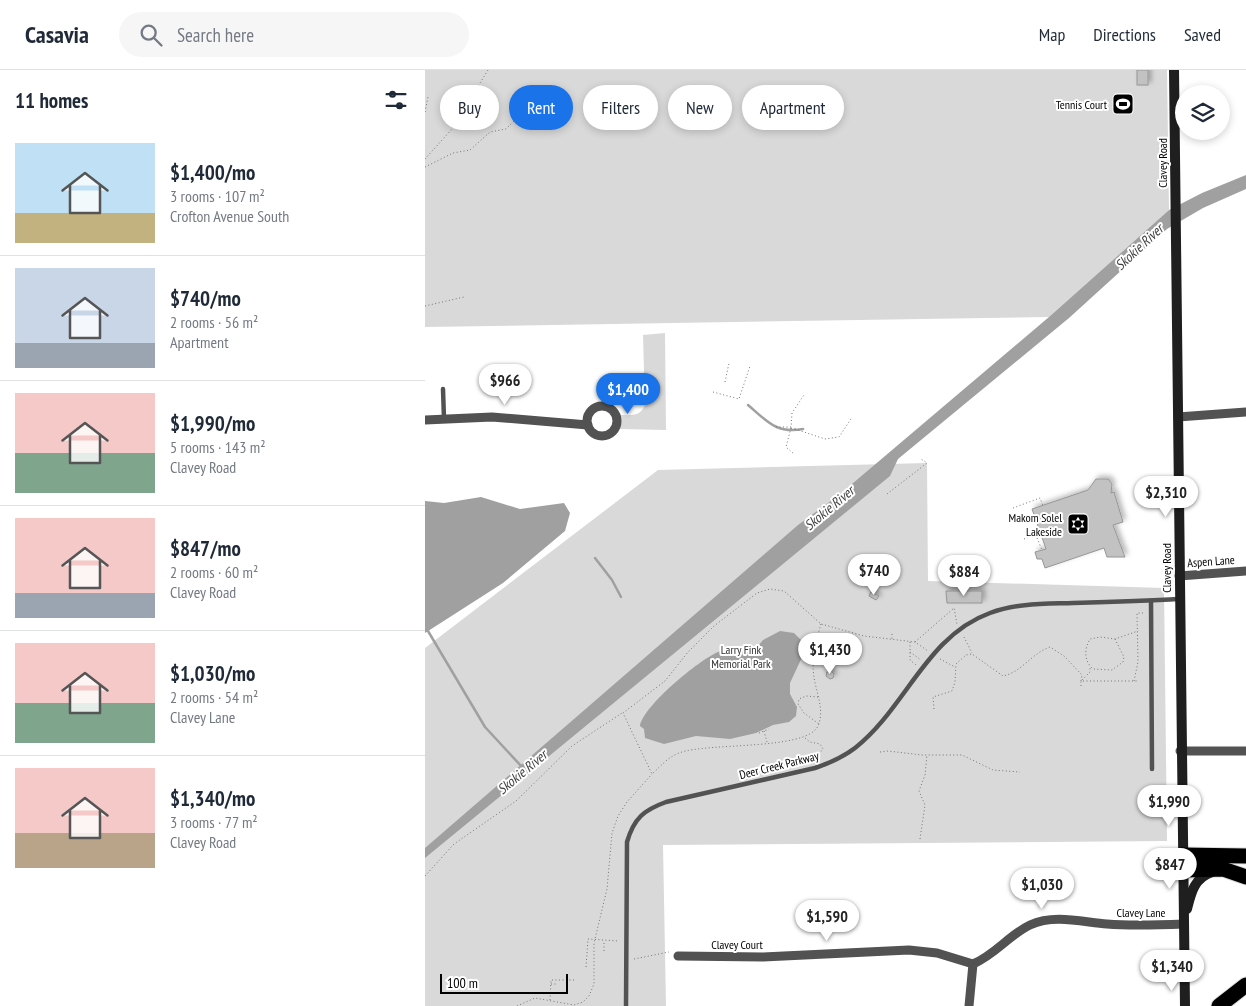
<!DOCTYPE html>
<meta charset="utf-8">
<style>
body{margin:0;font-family:"PT Sans Narrow",sans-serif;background:#f6f6f7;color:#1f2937;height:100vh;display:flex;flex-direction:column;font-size:19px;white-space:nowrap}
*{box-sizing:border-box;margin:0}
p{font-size:16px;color:#747a83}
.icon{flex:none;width:28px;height:28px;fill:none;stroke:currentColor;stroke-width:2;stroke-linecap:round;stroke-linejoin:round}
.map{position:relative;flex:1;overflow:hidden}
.details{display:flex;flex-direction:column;background:#fff;width:425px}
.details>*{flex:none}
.banner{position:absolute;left:15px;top:15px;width:475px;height:45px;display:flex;gap:10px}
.buttons{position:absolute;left:750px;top:15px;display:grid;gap:10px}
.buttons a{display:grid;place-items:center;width:55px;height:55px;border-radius:50%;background:#fff;box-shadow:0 2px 8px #0003;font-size:25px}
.scale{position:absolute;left:15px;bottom:12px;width:128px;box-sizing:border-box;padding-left:5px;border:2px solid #000;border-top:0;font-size:14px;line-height:18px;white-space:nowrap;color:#000;-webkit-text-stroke:4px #fff;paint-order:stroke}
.price{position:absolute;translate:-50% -42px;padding:0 11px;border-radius:18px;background:#fff;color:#222;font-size:16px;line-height:32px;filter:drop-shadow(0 1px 2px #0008)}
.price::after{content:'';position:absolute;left:50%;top:30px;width:15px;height:11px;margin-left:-8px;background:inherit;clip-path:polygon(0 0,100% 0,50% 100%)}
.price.current{background:#1a73e8;color:#fff}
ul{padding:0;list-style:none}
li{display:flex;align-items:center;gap:15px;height:125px;padding:0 15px}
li+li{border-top:1px solid #e0e1e3}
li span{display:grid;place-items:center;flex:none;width:140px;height:100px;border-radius:0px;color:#555}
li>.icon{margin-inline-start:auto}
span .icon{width:60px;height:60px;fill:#fffc;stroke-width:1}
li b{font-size:21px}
h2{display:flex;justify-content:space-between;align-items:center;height:60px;padding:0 15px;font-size:21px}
.pill{padding:0 18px;border-radius:22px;background:#fff;box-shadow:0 2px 8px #0003;font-size:18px;line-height:45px}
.pill.current{background:#1a73e8;color:#fff}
header{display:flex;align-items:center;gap:30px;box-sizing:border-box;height:70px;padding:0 25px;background:#fff;border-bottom:1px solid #e0e1e3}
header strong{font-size:24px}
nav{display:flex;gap:28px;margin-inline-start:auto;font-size:18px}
.search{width:350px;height:45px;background:#f6f6f7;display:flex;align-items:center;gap:12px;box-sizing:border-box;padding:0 18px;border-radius:28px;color:#747a83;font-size:19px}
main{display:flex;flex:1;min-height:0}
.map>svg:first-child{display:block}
.green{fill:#d9d9d9}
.water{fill:#a0a0a0}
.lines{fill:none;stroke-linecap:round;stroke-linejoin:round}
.stream{stroke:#a0a0a0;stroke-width:2.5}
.building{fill:#c2c2c2;stroke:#969696;filter:url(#shadow)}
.motorway-casing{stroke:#dbdbdb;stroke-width:17}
.path{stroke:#747474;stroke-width:1;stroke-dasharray:1 2.5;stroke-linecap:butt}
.service{stroke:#525252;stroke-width:4.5}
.minor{stroke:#525252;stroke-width:9}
.secondary{stroke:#1f1f1f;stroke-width:10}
.motorway{stroke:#000;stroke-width:15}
.path-bridge{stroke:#747474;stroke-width:1;stroke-dasharray:1 2.5;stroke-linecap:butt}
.labels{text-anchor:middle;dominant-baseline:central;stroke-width:4;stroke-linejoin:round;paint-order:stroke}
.poi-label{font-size:12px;fill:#000;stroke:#fff;text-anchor:end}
.street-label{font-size:12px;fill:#000;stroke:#fff}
.park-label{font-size:12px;fill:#303030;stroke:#fff}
.water-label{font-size:14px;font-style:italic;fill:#414141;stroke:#fff}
</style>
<header>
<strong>Casavia</strong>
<div class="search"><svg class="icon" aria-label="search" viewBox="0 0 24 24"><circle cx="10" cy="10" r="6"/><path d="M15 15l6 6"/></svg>Search here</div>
<nav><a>Map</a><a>Directions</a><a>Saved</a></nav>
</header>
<main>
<section class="details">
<h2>11 homes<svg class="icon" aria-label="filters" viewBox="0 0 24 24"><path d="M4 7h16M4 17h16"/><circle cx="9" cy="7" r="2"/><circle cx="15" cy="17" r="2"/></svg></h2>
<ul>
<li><span style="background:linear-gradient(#bfe0f5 70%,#c2b280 0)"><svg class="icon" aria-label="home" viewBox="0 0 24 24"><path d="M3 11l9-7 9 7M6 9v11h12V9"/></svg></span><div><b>$1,400/mo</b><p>3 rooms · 107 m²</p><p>Crofton Avenue South</p></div></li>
<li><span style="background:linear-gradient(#c9d6e8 75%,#9aa5b1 0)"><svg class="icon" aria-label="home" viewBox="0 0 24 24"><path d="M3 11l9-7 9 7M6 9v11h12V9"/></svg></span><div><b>$740/mo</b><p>2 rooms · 56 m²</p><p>Apartment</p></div></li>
<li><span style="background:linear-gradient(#f6c9c9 60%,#7fa58c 0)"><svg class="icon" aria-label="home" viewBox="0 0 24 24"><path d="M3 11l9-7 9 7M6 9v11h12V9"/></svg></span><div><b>$1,990/mo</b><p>5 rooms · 143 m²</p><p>Clavey Road</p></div></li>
<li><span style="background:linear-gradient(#f6c9c9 75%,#9aa5b1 0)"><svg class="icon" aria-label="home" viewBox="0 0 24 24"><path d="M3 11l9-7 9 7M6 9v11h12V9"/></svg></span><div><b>$847/mo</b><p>2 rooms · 60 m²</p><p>Clavey Road</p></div></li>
<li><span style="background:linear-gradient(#f6c9c9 60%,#7fa58c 0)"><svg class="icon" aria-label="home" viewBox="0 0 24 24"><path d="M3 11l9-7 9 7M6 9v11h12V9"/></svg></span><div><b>$1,030/mo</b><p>2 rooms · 54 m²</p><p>Clavey Lane</p></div></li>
<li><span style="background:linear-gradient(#f6c9c9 65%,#b9a48a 0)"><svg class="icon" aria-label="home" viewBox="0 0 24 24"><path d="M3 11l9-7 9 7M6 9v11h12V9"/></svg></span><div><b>$1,340/mo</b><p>3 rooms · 77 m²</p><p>Clavey Road</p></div></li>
</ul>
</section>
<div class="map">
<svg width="821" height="936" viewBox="0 0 821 936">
<defs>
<filter id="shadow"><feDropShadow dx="3" dy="-3" stdDeviation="2.5" flood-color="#0004"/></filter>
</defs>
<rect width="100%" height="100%" fill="#fff"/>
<g class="green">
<polygon points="0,0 742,0 744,140 624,247 0,257"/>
<path d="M 240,263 L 241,360 L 195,359 L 195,345 C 206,345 215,347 220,335 L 218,265 Z"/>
<polygon points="502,393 503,511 739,518 742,771 238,775 241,936 0,936 0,578 233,400"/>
</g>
<g class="water">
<polygon points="821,105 821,119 778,138 742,159 644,248 473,389 465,406 0,788 0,778 373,455 414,425 624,247 744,140 777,123"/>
<polygon points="56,427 95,439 139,433 145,443 140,461 78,513 0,563 0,431 19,433"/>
<path d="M 355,561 L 369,563 L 377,571 L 379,583 L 365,613 L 365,624 L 372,637 L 371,646 L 364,652 L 348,655 L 331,663 L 305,669 L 271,666 L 239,674 L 220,668 L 219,659 L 215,656 C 218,636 274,590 293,582 C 306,577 318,577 332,577 L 338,570 Z"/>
</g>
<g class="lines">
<g class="stream">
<path d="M 323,335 C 342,351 351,364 378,359"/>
<polyline points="170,488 187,510 196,527"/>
<polyline points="3,561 60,657 97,697"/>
</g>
</g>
<g class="building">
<rect x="712" y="0" width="11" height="15"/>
<polygon points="671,409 683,409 687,414 686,423 689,422 698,452 688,455 700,487 682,487 679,478 620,498 617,489 612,489 610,482 621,479 607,439 663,420"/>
<polygon points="521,521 557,521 557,533 522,533"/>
<polygon points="446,522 454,526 451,530 444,526"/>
<polygon points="406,601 409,604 408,608 405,609 401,606 402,602"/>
</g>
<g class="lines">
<g class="motorway-casing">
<g id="motorway">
<polyline points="757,785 821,786"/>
<polyline points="757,800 798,799 821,807"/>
<polyline points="794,936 821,915"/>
</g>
</g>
<g class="path">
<polyline points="0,42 3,27"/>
<polyline points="0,89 27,59 63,0"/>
<polyline points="0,97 28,83 45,80 65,62 81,59 91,49 104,47 117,49"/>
<polyline points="0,236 39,227"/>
<polyline points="300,312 304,293"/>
<polyline points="288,322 314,329 325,296"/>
<polyline points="351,357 366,357 367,343 379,325"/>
<polyline points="366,358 361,377 369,384"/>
<polyline points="370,359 400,369 414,367 426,349"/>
<polyline points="462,424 502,393 496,389"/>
<polyline points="588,438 615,428 618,436"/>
<polyline points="599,469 607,466 612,468 617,480"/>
<path d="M 396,554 C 391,571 386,589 389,607 C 391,622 400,640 393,656 C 381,681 282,672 254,683 C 243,687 236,696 227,704 L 198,643 L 240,611 L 263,582 L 289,556 L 332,523 L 345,519 L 359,521 L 396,554 L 439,566 L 490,572 L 503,581"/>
<polyline points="467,564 467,569"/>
<polyline points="539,567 547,583"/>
<path d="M 690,569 L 699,587 L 698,592 L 687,600 L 668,599 C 659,591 659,579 665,569 L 675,567 L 690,569 L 713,561"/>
<polyline points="485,572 485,590 491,595"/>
<polyline points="490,572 529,538 532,554"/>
<polyline points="485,582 496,590"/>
<polyline points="515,589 530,597"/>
<polyline points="657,610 665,602 665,597"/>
<polyline points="709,611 713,592 712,543 718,543"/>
<polyline points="656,616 656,611 714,611"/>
<polyline points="393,627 381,626 374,629 373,634 379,643 394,654"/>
<path d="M 509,639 L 508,627 L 527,621 L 530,612 L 531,594 L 541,585 L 547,584 L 578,606 C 597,602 607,583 625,577 L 639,586 L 657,605 L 656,611"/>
<polyline points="339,661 342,672"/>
<polyline points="334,663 344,659"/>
<polyline points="380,668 385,672 395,674 398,679 393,685 384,688 385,692"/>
<polyline points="455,682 463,681 497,685 537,685 568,700 595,702"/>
<polyline points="495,769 500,735 494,721 500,705 502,685"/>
<polyline points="0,806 29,774 91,731 147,676 197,643"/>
<polyline points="179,881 179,872"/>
<polyline points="209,889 244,882"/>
<polyline points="161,897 163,869 194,871"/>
<polyline points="126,914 133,914"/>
<polyline points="125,930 126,910 151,910"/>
<polyline points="92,936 110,928 149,935 158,932 164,926 169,914 169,873 182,819 187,763 193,746 202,732 227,704"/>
</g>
<g class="service">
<polyline points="18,319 19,349"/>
<polyline points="726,531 727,699"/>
<path d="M 201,936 L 202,772 C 209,748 219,740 241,732 L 390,698 C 405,693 418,687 430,678 C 481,638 501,566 565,543 C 592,533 620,534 648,533 C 683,532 718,531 754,529"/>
</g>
<g class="minor">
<circle cx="177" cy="351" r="15"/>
<polyline points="753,347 821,342"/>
<polyline points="0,350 67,347 163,355"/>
<polyline points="754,506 821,501"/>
<polyline points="755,681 821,681"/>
<polyline points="253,886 338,887 484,880 512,883 548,894"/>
<path d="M 544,936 L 548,894 C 570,885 584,865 605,855 C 629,844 657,852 682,854 C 707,856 733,855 759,854"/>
</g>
<g class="secondary">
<polyline points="749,0 760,936"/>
<path d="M 762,839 C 766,823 769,808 787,802"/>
</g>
<use href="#motorway" class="motorway"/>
<polyline class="path-bridge" points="366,358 370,359"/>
</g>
<defs>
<g id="stadium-square" transform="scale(1.125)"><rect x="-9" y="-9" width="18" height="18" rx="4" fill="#000" stroke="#fff"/><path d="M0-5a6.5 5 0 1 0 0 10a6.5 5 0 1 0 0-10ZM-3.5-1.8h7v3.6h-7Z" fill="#fff"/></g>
<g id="synagogue-square" transform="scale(1.125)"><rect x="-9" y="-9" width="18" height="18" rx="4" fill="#000" stroke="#fff"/><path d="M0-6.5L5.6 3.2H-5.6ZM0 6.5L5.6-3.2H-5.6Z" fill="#fff"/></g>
</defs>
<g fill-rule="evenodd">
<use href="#stadium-square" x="698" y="34"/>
<use href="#synagogue-square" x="653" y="454"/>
</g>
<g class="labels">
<g class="poi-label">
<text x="682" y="34">Tennis Court</text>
<text x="637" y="447">Makom Solel<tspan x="637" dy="14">Lakeside</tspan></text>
</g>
<g class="street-label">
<text transform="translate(737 93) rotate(-90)">Clavey Road</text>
<text transform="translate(786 491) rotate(-4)">Aspen Lane</text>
<text transform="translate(741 498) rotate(-90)">Clavey Road</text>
<text transform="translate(354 695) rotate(-14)">Deer Creek Parkway</text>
<text x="716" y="842">Clavey Lane</text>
<text x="312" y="874">Clavey Court</text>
</g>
<g class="park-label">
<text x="316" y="579">Larry Fink<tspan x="316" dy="14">Memorial Park</tspan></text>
</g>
<g class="water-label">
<text transform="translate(714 177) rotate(-43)">Skokie River</text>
<text transform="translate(404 438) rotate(-40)">Skokie River</text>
<text transform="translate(97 702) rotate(-40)">Skokie River</text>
</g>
</g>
</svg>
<div class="buttons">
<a><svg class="icon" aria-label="layers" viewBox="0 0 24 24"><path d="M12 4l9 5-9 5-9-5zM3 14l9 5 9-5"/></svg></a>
</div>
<div class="scale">100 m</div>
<b class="price" style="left:80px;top:336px">$966</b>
<b class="price current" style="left:203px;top:345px">$1,400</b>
<b class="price" style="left:741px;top:448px">$2,310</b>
<b class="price" style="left:449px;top:526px">$740</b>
<b class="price" style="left:539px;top:527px">$884</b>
<b class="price" style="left:405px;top:605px">$1,430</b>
<b class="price" style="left:744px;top:757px">$1,990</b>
<b class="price" style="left:745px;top:820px">$847</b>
<b class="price" style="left:617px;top:840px">$1,030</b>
<b class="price" style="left:402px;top:872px">$1,590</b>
<b class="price" style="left:747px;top:922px">$1,340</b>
<div class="banner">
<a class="pill">Buy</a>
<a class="pill current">Rent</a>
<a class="pill">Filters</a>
<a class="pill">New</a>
<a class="pill">Apartment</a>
</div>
</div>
</main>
